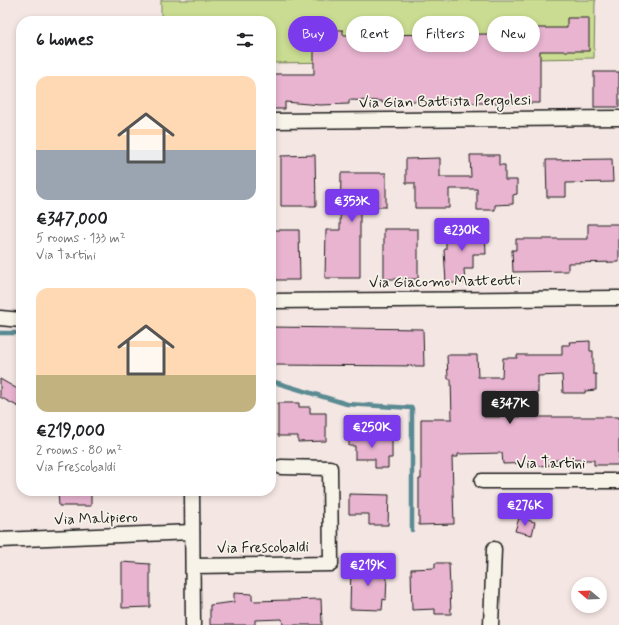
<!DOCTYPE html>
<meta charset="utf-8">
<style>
body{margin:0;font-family:Mynerve,sans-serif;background:#f6f6f6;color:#202124;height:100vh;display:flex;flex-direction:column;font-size:15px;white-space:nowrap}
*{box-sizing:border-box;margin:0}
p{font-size:13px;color:#757577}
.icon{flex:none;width:22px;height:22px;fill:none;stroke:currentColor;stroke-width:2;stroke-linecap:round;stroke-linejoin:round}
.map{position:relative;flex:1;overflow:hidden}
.side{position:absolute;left:16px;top:16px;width:260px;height:480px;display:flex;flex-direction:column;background:#fff;border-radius:16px;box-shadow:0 2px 6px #0003}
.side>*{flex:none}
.top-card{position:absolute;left:288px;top:16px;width:271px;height:36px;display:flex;gap:8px}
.needle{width:26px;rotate:289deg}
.fabs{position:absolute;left:571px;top:577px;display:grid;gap:8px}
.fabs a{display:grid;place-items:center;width:36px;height:36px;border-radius:50%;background:#fff;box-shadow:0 2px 6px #0003;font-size:20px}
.price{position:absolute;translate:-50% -34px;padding:0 9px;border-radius:4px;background:#7c3aed;color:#fff;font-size:13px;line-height:26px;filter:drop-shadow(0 1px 2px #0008)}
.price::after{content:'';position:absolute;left:50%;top:24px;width:12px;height:9px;margin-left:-6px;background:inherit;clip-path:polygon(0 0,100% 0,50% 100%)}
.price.active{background:#222;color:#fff}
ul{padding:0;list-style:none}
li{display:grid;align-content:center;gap:8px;height:212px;padding:0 20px}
li span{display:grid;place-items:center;height:124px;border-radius:12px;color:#555}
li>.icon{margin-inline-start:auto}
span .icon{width:72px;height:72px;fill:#fffc;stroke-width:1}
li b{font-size:17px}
h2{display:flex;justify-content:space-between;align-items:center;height:48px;padding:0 20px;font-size:17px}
.chip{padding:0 14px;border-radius:18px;background:#fff;box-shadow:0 2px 6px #0003;font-size:14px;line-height:36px}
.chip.active{background:#7c3aed;color:#fff}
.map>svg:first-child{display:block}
.green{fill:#cadc91;stroke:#737c56}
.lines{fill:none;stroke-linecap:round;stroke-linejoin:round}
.stream{stroke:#5a8a92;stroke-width:4.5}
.building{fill:#e8b4d0;stroke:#1c1c1c}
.street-casing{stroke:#1c1c1c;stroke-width:17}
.street{stroke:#f7f3e8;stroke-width:14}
.labels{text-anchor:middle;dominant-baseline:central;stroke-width:3.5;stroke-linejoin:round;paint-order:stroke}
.street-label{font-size:15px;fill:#1c1c1c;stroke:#f7f3e8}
</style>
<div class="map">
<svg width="619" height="625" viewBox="0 0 619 625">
<rect width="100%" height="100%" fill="#f4e6e3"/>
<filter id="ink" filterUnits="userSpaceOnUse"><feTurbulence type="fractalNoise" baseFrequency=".025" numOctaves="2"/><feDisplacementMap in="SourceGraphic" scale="8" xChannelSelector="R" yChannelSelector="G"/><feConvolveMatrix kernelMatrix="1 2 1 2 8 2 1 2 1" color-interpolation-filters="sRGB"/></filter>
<g filter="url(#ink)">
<polygon class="green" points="161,0 596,0 595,2 594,58 271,63 271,21 161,21"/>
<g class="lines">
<g class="stream">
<polyline points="0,333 21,333"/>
<polyline points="271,381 347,404 412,408 412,530"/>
</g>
</g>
<g class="building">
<polygon points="567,18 589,18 589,51 540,51 540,103 432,103 432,101 400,101 400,103 382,103 382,101 349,100 349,104 320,105 285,102 285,109 271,109 271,74 314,74 314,30 343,30 343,35 493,34 493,28 567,28"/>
<rect x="594" y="72" width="25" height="35"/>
<polygon points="315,155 316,206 281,206 281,156"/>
<polygon points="470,155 499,155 499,165 505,165 505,180 517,180 517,194 513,195 513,204 495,205 495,210 477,210 477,189 449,189 449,208 415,208 415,183 406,183 406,159 440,158 440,177 471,177"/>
<polygon points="612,159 613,182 566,183 566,197 547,197 546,160"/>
<polygon points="341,173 386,173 386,207 360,207 360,278 325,278 326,230 340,230"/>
<polygon points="588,224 619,224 619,262 568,263 568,271 513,272 512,250 516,250 516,239 588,239"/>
<rect x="384" y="229" width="34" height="50"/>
<polygon points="446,229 485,229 486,254 473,254 473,269 464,269 465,283 446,283 444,250 446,249"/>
<polygon points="271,230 299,230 300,280 271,280"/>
<polygon points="271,327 423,329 424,366 271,365"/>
<polygon points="590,341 590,351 593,351 593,374 596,374 596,390 585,391 585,393 563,393 562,375 538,376 538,393 484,393 484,417 619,417 619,465 594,465 594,460 555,460 555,465 536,466 536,463 503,464 502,453 458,454 458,457 452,457 454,524 419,525 419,479 421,479 421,419 452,419 451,379 448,379 447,355 477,355 478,377 502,377 503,358 517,358 517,355 562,355 562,345 570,345 569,342"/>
<polygon points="0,379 21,391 21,408 0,397"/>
<polygon points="278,403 299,403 299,407 310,407 310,413 326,413 326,441 298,442 298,436 278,436"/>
<polygon points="349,431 362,431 362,438 392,438 392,458 388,458 388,468 375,468 375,459 355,459 355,446 349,446"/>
<polygon points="58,491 91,491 91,506 59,506"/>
<polygon points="349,494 389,495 388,525 369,525 369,514 349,514"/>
<polygon points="519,518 535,522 532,535 515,531"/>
<polygon points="122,562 150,564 150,607 122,608"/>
<polygon points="435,563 449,563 451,614 435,614 435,609 412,610 411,569 435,568"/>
<polygon points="351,564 383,564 383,574 387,575 386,600 383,599 382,610 350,609"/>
<polygon points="234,593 252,594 252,600 255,601 321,599 322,625 283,625 282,619 255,620 255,625 210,625 210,605 234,602"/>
</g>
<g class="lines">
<g class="street-casing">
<g id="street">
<polyline points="271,121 619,118"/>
<polyline points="271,301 619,298"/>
<polyline points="0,318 21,320"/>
<polyline points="482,481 619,481"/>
<polyline points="192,491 193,625"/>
<polyline points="0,540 192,532"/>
<polyline points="193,566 331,564 330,468 281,467"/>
<polyline points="491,625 494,549"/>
</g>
</g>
<use href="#street" class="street"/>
</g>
</g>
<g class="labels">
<g class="street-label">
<text transform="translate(445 102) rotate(-1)">Via Gian Battista Pergolesi</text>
<text transform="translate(445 282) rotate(-1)">Via Giacomo Matteotti</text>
<text x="551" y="464">Via Tartini</text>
<text transform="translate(96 519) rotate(-2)">Via Malipiero</text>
<text transform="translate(263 548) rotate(-1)">Via Frescobaldi</text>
</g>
</g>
</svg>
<div class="fabs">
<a><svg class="needle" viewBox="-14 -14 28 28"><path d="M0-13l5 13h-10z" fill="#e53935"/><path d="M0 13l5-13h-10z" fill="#757577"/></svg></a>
</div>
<b class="price" style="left:352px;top:223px">€353K</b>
<b class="price" style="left:462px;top:252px">€230K</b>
<b class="price active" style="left:510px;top:425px">€347K</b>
<b class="price" style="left:372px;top:449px">€250K</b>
<b class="price" style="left:525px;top:527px">€276K</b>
<b class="price" style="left:368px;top:587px">€219K</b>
<div class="top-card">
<a class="chip active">Buy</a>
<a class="chip">Rent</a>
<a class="chip">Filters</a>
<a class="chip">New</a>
</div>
<section class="side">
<h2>6 homes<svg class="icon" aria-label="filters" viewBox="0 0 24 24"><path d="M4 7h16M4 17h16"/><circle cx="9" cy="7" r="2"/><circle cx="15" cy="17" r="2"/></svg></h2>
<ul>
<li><span style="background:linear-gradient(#ffd9b3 60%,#9aa5b1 0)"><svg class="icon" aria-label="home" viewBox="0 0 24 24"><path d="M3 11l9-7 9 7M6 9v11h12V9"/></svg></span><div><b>€347,000</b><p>5 rooms · 133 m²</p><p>Via Tartini</p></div></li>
<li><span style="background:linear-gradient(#ffd9b3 70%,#c2b280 0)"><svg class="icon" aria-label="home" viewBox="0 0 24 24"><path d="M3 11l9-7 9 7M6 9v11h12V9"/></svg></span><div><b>€219,000</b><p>2 rooms · 80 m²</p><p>Via Frescobaldi</p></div></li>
</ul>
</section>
</div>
